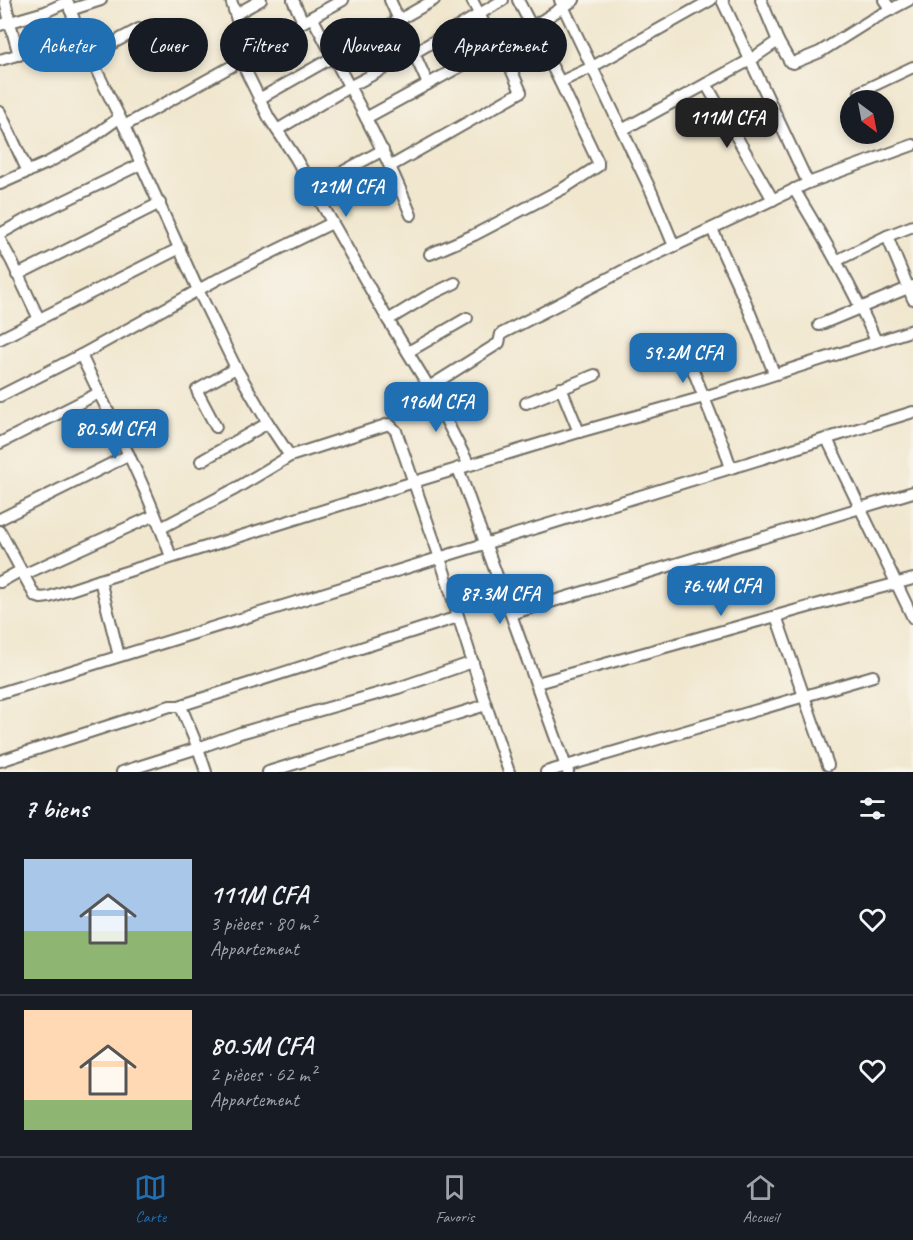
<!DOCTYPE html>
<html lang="fr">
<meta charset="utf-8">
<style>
body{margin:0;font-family:Caveat,sans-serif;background:#242831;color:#f1f3f6;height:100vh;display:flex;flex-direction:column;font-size:22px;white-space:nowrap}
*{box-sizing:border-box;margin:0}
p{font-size:20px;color:#9ea1a6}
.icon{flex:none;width:33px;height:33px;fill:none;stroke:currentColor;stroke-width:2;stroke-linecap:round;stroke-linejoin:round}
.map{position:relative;height:772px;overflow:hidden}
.drawer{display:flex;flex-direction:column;background:#171b24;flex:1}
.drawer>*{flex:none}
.banner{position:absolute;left:18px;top:18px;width:600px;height:54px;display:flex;gap:12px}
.needle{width:39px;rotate:148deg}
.buttons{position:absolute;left:840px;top:90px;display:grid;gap:12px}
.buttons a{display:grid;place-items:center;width:54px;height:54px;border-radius:50%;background:#171b24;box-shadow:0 3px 9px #0003;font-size:30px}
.price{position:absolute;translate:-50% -51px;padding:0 14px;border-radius:12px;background:#1f6fb2;color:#fff;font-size:20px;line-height:39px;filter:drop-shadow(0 2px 3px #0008)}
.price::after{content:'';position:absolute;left:50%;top:36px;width:18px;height:14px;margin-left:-9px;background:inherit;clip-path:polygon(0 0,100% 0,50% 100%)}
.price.active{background:#222;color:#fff}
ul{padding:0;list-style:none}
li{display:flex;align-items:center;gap:18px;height:150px;padding:0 24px}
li+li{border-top:2px solid #363941}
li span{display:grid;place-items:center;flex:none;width:168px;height:120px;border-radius:0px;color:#555}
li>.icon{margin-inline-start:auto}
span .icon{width:72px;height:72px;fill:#fffc;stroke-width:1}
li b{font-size:26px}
h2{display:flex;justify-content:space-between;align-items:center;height:72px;padding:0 24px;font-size:26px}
.chip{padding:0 21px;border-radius:27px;background:#171b24;box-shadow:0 3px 9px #0003;font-size:21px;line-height:54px}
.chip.active{background:#1f6fb2;color:#fff}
.tabs{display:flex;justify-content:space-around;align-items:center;height:84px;border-top:2px solid #363941;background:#171b24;font-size:16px;color:#9ea1a6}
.tabs a{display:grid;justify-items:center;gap:3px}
.tabs .active{color:#1f6fb2}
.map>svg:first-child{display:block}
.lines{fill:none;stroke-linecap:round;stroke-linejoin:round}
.minor-casing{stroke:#706d64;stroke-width:14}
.minor{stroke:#fff;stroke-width:10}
</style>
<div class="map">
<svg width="913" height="772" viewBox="0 0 913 772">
<rect width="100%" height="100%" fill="#f7f3e8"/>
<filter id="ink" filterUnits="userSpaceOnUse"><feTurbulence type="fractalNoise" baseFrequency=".0167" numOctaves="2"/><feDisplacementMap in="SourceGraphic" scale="12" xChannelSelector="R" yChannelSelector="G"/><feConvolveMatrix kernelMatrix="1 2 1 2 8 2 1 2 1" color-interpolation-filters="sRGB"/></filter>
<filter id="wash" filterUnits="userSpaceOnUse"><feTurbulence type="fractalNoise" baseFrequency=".008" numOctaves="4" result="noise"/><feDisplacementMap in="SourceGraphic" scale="24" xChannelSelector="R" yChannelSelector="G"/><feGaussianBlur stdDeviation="1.35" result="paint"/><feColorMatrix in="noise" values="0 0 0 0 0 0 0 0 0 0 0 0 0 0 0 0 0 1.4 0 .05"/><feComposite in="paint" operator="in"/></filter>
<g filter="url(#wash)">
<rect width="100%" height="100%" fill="#f1e7cf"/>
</g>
<g filter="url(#ink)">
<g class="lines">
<g class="minor-casing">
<g id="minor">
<polyline points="5,0 10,23 19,55"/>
<polyline points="67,0 81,39 124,126 198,290 236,368 268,423 290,456"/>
<polyline points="231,0 240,30 251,55"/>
<polyline points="293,0 303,22"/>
<polyline points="390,0 428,84"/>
<polyline points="472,0 496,47"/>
<polyline points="560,0 652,193 674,246"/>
<polyline points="722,0 808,183"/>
<polyline points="761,0 778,41"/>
<polyline points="884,0 891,10"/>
<polyline points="70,10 101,0"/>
<polyline points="236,14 261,0"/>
<path d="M 312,17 C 347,83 384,147 411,215"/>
<polyline points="0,25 45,12 67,2"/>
<polyline points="89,56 139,29"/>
<polyline points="0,60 54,44 81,39"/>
<polyline points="241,61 269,118 295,157 388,320 429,387 469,465"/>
<polyline points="560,82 592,67 711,0"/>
<polyline points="706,84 773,200"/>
<polyline points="860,92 913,67"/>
<polyline points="259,99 434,0"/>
<polyline points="0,112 28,172"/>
<polyline points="366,118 532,27 574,0"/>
<polyline points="124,126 241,61 303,22 343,0"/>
<polyline points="277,130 349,87 414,53 503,0"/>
<polyline points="622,130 750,60 778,41 790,62 793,63 820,52 871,20 909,0"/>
<polyline points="391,166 521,92 500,44"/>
<polyline points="0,184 47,163 87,141 119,118"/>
<polyline points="313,188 383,150"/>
<path d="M 794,189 C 824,239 853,288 876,341"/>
<polyline points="712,229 746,303 774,373"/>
<polyline points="0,234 23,221 141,164"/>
<polyline points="887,236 913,299"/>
<polyline points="0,240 12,262 39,319"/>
<polyline points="430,254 474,235 564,188 598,166 598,162 560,82 518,0"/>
<polyline points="836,261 887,236 913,226"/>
<polyline points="17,275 160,203"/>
<polyline points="388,320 426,297 455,283"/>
<polyline points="819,325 913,286"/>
<polyline points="0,339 180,248"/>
<polyline points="408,352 467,318"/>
<path d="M 81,355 C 112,421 147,487 171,557"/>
<polyline points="689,360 725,450 731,468"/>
<polyline points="429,387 499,343 501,334 636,264 808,183 913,145"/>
<polyline points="561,388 579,432"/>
<polyline points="0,396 81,355 220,278 332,223"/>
<polyline points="526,403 595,375"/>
<polyline points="216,427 198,393 197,390 236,368"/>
<polyline points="827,439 913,618"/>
<polyline points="0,443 99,393"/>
<polyline points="201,461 268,423"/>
<polyline points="458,468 568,772"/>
<polyline points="0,519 129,455"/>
<polyline points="161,528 235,489 290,456 389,424 396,431 440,558 486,705 509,772"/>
<polyline points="0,531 35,596 41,598 49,597 100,580"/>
<polyline points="23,575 155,515"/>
<polyline points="0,582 20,571"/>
<polyline points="511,614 913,492"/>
<polyline points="776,616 828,765"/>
<polyline points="119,656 100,580 414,482 579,432 704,397 913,330"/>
<polyline points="537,683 808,607 913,579"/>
<polyline points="0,693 913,412"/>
<polyline points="179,706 458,617"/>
<polyline points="0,761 170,706 179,706 182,709 198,748 122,772"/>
<polyline points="206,772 198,748 240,733 398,688 473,662"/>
<polyline points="268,772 486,705"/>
<polyline points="546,772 873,676"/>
</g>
</g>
<use href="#minor" class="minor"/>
</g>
</g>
</svg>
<div class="buttons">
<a><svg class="needle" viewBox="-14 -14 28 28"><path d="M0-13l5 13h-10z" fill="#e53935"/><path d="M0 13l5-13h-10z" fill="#9ea1a6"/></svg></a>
</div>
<b class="price active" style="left:727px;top:149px">111M CFA</b>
<b class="price" style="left:346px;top:218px">121M CFA</b>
<b class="price" style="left:683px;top:384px">59.2M CFA</b>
<b class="price" style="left:436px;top:433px">196M CFA</b>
<b class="price" style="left:115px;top:460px">80.5M CFA</b>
<b class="price" style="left:721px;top:617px">76.4M CFA</b>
<b class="price" style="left:500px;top:625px">87.3M CFA</b>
<div class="banner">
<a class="chip active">Acheter</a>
<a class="chip">Louer</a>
<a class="chip">Filtres</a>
<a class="chip">Nouveau</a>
<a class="chip">Appartement</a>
</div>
</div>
<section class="drawer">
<h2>7 biens<svg class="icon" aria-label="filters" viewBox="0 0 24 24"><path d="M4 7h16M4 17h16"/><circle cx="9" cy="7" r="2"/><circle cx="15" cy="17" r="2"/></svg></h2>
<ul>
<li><span style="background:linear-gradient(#a9c7e8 60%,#8fb573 0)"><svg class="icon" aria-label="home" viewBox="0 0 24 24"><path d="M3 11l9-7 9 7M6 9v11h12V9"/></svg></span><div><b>111M CFA</b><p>3 pièces · 80 m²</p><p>Appartement</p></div><svg class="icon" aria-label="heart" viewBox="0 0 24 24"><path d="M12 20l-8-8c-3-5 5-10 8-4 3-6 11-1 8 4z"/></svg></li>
<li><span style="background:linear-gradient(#ffd9b3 75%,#8fb573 0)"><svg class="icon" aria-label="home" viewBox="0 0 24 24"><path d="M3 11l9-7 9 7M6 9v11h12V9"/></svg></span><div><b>80.5M CFA</b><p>2 pièces · 62 m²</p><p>Appartement</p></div><svg class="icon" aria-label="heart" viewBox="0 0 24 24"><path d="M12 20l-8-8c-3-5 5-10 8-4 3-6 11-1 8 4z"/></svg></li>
</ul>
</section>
<nav class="tabs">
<a class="active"><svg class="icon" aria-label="map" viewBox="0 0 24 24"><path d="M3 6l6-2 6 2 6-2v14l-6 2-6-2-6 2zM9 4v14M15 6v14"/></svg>Carte</a>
<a><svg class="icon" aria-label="saved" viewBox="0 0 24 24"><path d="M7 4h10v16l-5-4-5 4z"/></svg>Favoris</a>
<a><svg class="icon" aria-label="home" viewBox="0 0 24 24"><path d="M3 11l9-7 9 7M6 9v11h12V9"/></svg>Accueil</a>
</nav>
